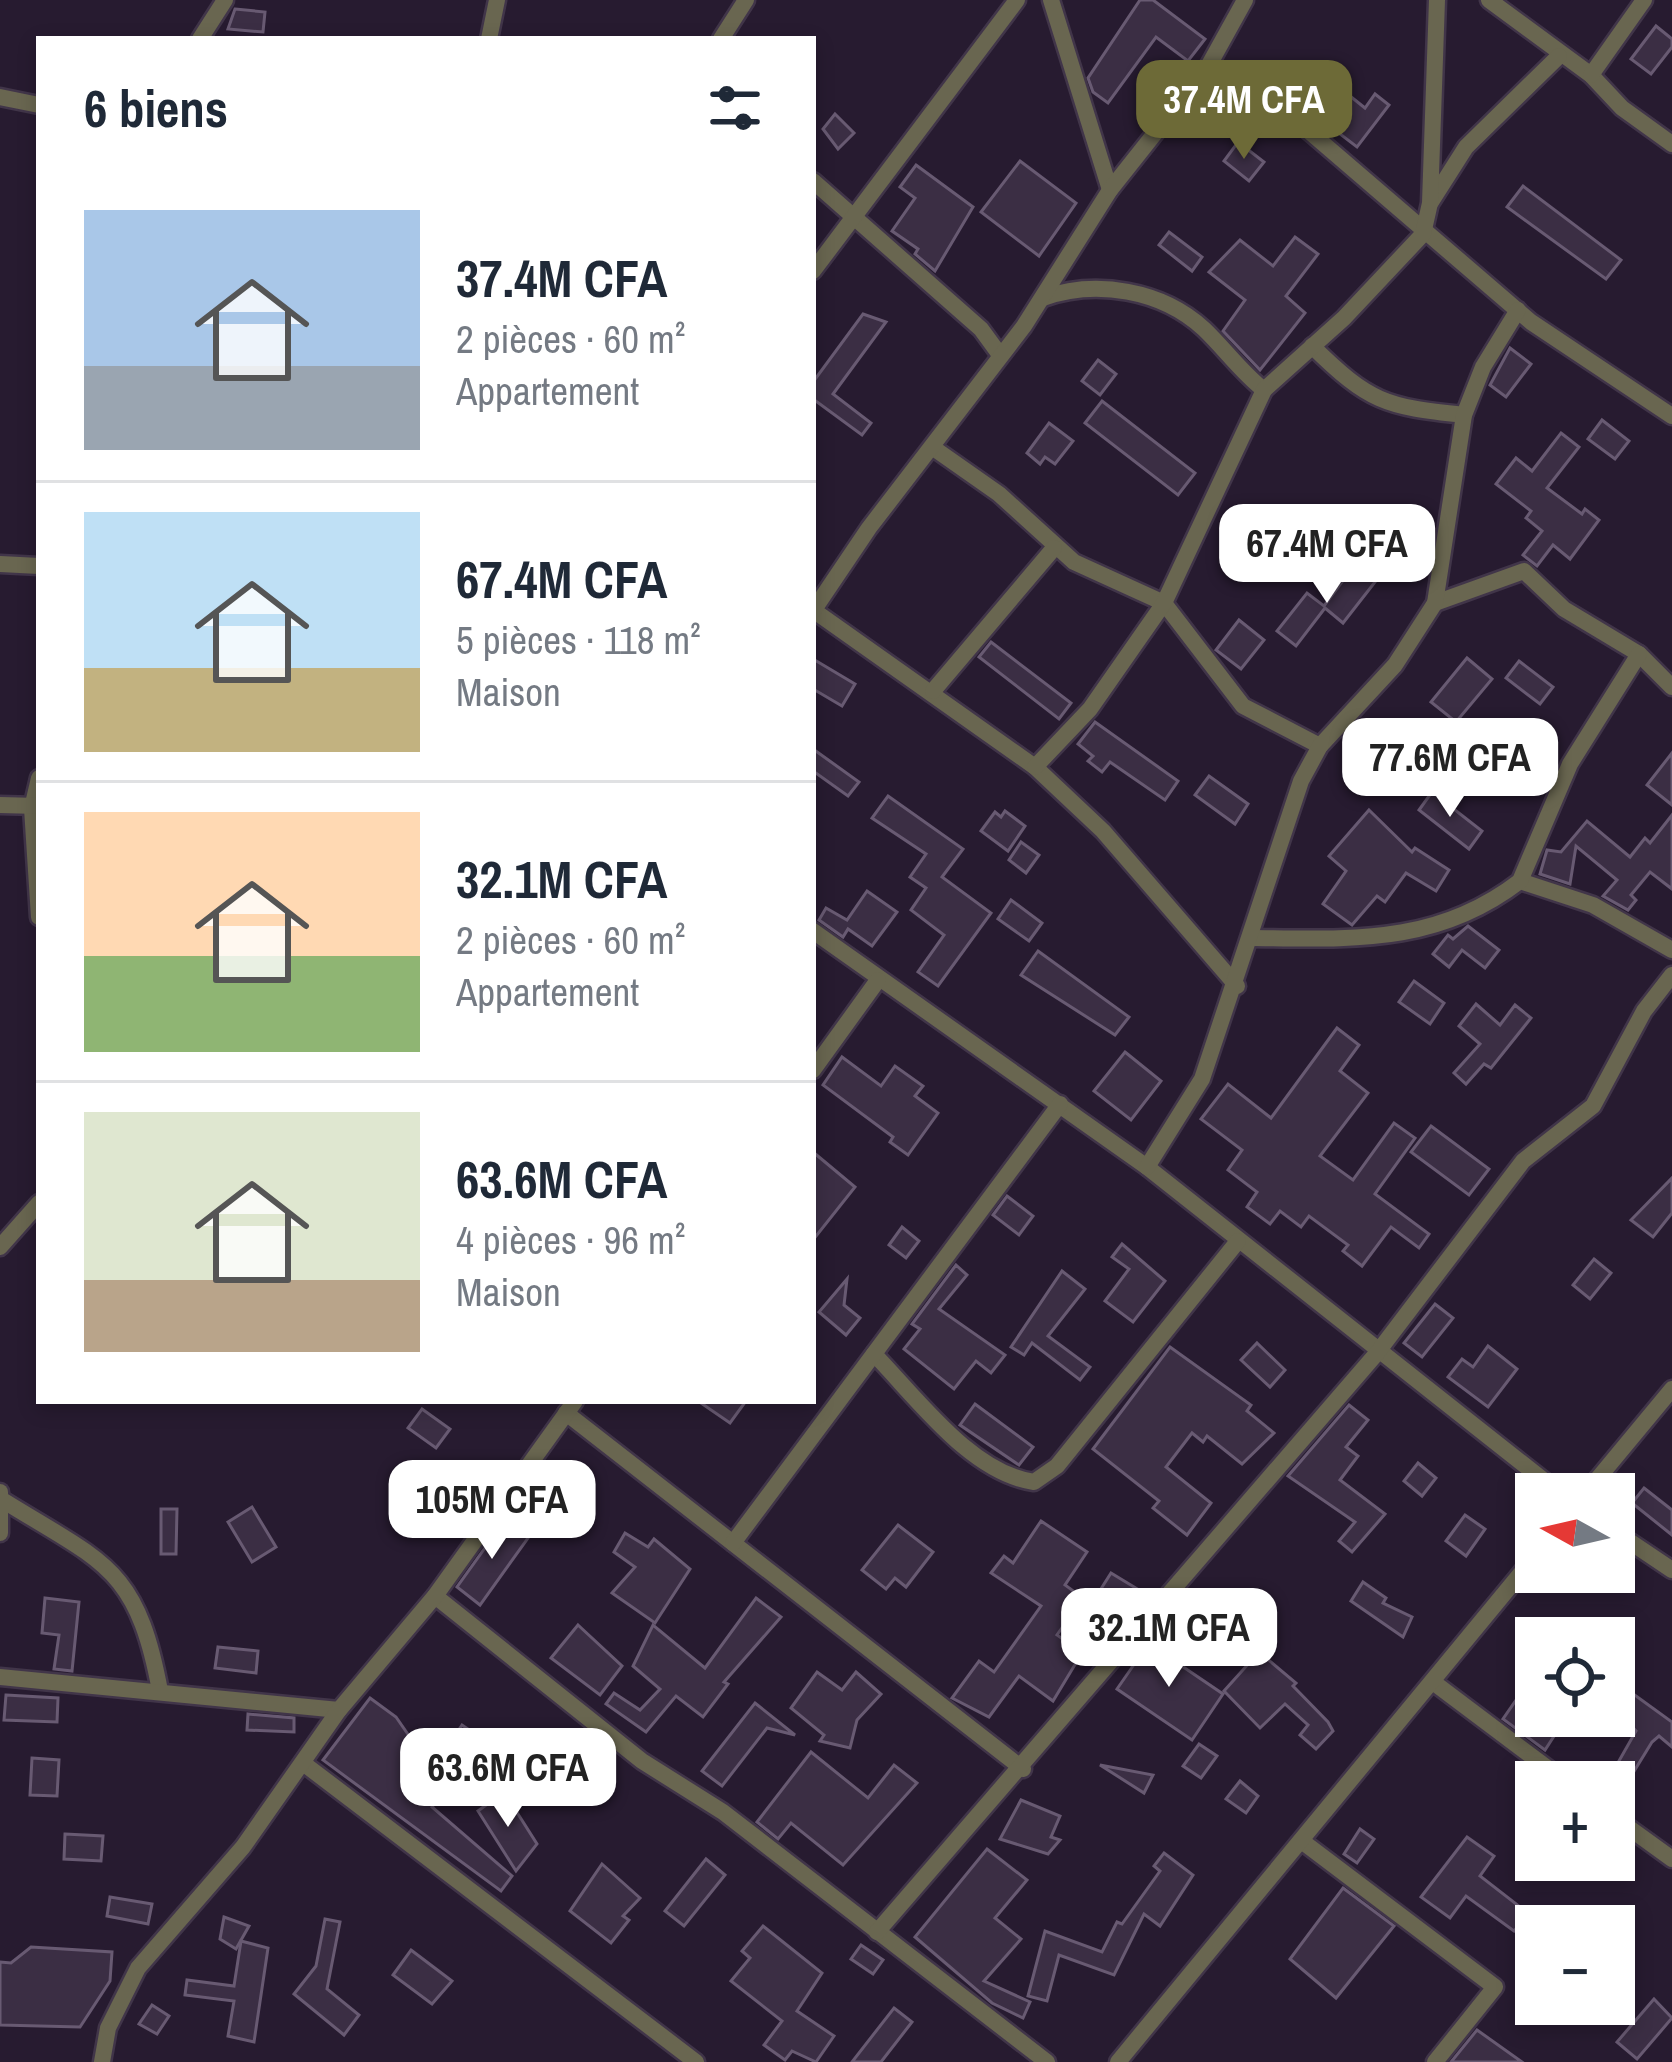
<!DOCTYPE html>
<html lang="fr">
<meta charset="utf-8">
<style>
body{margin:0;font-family:"Archivo Narrow",sans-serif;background:#f6f6f7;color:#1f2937;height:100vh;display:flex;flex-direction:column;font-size:45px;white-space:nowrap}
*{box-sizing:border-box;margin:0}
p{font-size:39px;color:#747a83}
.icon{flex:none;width:66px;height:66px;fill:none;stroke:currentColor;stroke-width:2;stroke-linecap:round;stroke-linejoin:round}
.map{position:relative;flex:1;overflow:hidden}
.sheet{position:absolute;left:36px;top:36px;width:780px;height:1368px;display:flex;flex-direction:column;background:#fff;border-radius:0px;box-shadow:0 6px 18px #0003}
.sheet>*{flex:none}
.needle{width:78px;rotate:278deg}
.fabs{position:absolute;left:1515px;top:1473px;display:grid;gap:24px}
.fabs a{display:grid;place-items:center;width:120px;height:120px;border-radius:0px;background:#fff;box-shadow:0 6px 18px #0003;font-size:60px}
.price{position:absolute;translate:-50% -102px;padding:0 27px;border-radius:24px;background:#fff;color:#222;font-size:39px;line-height:78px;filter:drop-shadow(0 3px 6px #0008)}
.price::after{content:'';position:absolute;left:50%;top:72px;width:36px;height:27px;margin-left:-18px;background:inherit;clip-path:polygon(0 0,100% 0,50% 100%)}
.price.current{background:#6d6a37;color:#fff}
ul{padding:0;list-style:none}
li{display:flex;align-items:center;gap:36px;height:300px;padding:0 48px}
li+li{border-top:3px solid #e0e1e3}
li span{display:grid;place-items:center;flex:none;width:336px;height:240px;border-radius:0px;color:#555}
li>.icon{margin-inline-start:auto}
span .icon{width:144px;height:144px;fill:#fffc;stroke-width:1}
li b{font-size:51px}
h2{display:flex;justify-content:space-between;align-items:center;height:144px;padding:0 48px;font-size:51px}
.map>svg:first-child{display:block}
.building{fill:#3b2e44;stroke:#685a72;stroke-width:3}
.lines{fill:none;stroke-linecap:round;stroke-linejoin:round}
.minor-casing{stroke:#413549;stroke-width:21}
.minor{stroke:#696650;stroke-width:16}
</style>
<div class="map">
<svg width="1672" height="2062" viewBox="0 0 1672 2062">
<rect width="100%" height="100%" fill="#271b30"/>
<g class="building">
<polygon points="1140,0 1153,0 1205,39 1188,61 1156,37 1108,103 1093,92 1088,78"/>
<polygon points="235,9 265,12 263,32 228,29"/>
<polygon points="1656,26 1672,39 1672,47 1651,74 1631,59"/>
<polygon points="1345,92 1365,108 1375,94 1389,105 1357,147 1323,121"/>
<polygon points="835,114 854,133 838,149 823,129"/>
<polygon points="1238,142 1264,162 1249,181 1224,161"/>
<polygon points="1020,161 1076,203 1039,256 981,212"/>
<polygon points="916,165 973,207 935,271 915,254 918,249 892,231 915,198 900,187"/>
<polygon points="1523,186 1621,260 1606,279 1507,207"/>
<polygon points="1169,232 1202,257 1192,271 1159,245"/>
<polygon points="1295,237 1318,254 1286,296 1305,313 1260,370 1223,331 1245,300 1209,272 1240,240 1273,266"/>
<polygon points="863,314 886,322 833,394 871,423 862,435 813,399 813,382"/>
<polygon points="1510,348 1531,364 1506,397 1490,385"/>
<polygon points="1098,360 1116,374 1100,395 1082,381"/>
<polygon points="1102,401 1195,473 1178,495 1085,423"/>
<polygon points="1602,420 1629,441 1615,459 1588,439"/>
<polygon points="1049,423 1073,441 1055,464 1045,457 1040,464 1027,453"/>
<polygon points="1561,433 1579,447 1547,488 1582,514 1585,509 1599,520 1570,559 1553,545 1537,566 1523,555 1542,531 1526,518 1531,511 1496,484 1516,458 1532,471"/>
<polygon points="1354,566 1375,582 1343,623 1325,608 1296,646 1277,631 1307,593 1324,606"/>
<polygon points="1239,620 1264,640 1241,669 1216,650"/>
<polygon points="991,642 1071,703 1059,719 979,657"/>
<polygon points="1467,658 1492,679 1456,722 1431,702"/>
<polygon points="813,659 855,684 842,706 813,689"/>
<polygon points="1519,661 1553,687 1540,704 1506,678"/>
<polygon points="1095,722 1178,781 1165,800 1110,762 1102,772 1088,761 1093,756 1078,744"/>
<polygon points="1462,730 1478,743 1439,792 1402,759 1418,739 1441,756"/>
<polygon points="813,749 859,782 848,796 813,771"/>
<polygon points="1672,753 1672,805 1647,785"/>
<polygon points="1209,776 1248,804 1235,824 1195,795"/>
<polygon points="1432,792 1482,831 1469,849 1419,810"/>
<polygon points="888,796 963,849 942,877 991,913 938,986 918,972 944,935 911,910 926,888 910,877 926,854 872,818"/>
<polygon points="1369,810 1412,852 1415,848 1449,870 1436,891 1406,873 1385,902 1377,896 1352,925 1323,904 1346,871 1329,856"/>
<polygon points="1005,811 1025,826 1008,851 981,831 995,812 1001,817"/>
<polygon points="1672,815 1672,889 1650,872 1631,895 1636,900 1628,910 1603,896 1617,880 1576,846 1570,884 1540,874 1547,850 1561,852 1587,821 1630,857 1645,838 1650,843"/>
<polygon points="1021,842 1039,855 1026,873 1009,860"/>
<polygon points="867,891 897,912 872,946 848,929 843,937 819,920 826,908 847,920"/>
<polygon points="1011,900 1042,923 1029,941 998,919"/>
<polygon points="1468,926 1499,950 1485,968 1462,950 1449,967 1433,954 1448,935 1453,939"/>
<polygon points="1038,951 1129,1017 1115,1035 1021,975"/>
<polygon points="1414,981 1444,1003 1430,1024 1399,1002"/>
<polygon points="1476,1004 1500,1025 1515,1005 1531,1018 1491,1068 1484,1064 1466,1084 1454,1073 1480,1044 1459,1026"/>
<polygon points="1337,1028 1359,1045 1340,1071 1368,1093 1320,1156 1353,1180 1394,1123 1415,1138 1375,1194 1429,1234 1419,1248 1391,1227 1362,1266 1343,1251 1348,1245 1309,1216 1301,1227 1280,1211 1270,1224 1247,1207 1257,1192 1228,1170 1242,1150 1201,1119 1228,1084 1271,1118"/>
<polygon points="1125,1052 1161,1081 1131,1120 1094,1091"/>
<polygon points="842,1057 881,1086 895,1066 923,1086 915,1096 938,1113 908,1155 890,1142 893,1137 823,1085"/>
<polygon points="1431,1126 1489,1169 1469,1195 1411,1152"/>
<polygon points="813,1152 855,1187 813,1240"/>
<polygon points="1672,1178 1672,1213 1653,1237 1631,1220"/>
<polygon points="1007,1196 1033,1216 1019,1235 993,1215"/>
<polygon points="902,1227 919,1241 906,1258 889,1245"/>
<polygon points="1122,1244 1165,1281 1133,1322 1105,1301 1129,1269 1112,1257"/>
<polygon points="1594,1259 1611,1273 1590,1299 1573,1285"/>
<polygon points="956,1265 967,1275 939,1309 1005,1355 991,1373 976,1361 954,1389 904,1349 920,1329 912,1324"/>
<polygon points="1062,1271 1085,1289 1048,1336 1090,1367 1080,1380 1032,1343 1024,1355 1011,1347"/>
<polygon points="847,1279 844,1305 860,1318 846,1335 819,1312"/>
<polygon points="1435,1304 1453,1318 1422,1357 1404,1343"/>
<polygon points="1257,1343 1285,1370 1270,1387 1241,1360"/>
<polygon points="1488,1346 1517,1369 1488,1407 1448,1377 1462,1359 1473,1367"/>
<polygon points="1170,1347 1251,1405 1247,1411 1274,1433 1242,1464 1207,1436 1203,1442 1192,1433 1166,1467 1211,1503 1187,1535 1153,1508 1159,1501 1093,1449"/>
<polygon points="698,1401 746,1401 730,1423"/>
<polygon points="975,1404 1033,1447 1019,1465 960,1425"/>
<polygon points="1349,1405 1368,1420 1346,1447 1358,1456 1340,1480 1385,1514 1352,1552 1339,1541 1355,1522 1288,1476"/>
<polygon points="422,1409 450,1429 436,1448 408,1428"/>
<polygon points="1418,1463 1436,1478 1422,1496 1404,1481"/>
<polygon points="464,1473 475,1483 443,1518 432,1508"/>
<polygon points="1644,1488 1672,1510 1672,1535 1632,1503"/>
<polygon points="252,1507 276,1547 252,1562 228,1522"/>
<polygon points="161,1509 177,1509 176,1554 161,1554"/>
<polygon points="1465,1515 1485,1529 1466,1556 1446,1541"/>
<polygon points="505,1520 528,1538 480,1605 457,1587"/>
<polygon points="1041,1521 1087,1552 1065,1585 1083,1598 1057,1635 1082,1653 1053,1701 1019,1676 989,1717 952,1698 979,1661 994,1672 1041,1606 991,1573 1004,1556 1013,1563"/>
<polygon points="898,1525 933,1552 906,1587 895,1578 886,1589 862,1570"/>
<polygon points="625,1533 648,1547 654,1539 690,1569 655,1623 612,1593 635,1567 614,1552"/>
<polygon points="1111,1573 1139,1590 1127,1610 1099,1592"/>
<polygon points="1363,1582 1386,1598 1383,1603 1412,1617 1403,1637 1351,1601"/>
<polygon points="45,1598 79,1602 72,1671 54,1669 59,1635 42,1633"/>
<polygon points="756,1598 781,1617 724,1682 728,1684 703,1717 676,1696 646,1732 606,1704 614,1693 640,1710 660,1689 633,1666 653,1625 705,1668"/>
<polygon points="578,1625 622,1666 600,1695 551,1658"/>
<polygon points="1145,1641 1223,1694 1192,1740 1117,1689 1133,1666 1127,1662"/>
<polygon points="218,1647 258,1651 256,1673 215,1668"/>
<polygon points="1259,1652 1296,1683 1293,1686 1328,1722 1333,1731 1316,1749 1300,1735 1308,1725 1285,1704 1260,1728 1224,1691"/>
<polygon points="1536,1671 1536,1716 1567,1716 1545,1750 1503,1719"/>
<polygon points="817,1672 842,1690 856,1672 881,1694 857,1720 850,1748 820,1741 824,1735 791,1708"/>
<polygon points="1625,1688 1672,1722 1672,1747 1659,1736 1652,1742 1614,1804 1614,1782 1607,1782 1636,1731 1614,1707"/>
<polygon points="6,1695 58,1698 57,1722 4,1720"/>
<polygon points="370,1698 396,1717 432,1769 462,1725 483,1739 432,1807 512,1876 501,1891 323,1760"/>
<polygon points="755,1703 795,1735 767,1728 722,1786 702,1771"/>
<polygon points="248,1714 294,1718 294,1732 247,1730"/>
<polygon points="1199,1744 1217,1756 1201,1778 1183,1766"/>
<polygon points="811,1752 868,1798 894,1765 917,1783 843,1865 791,1823 778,1839 757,1822"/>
<polygon points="32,1758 59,1760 57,1796 30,1795"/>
<polygon points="1100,1765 1153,1775 1144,1793"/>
<polygon points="1240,1781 1258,1796 1246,1813 1226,1799"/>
<polygon points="504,1792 537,1844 516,1871 478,1811"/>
<polygon points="1021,1800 1060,1816 1051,1837 1060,1840 1048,1854 1000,1839"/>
<polygon points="1360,1829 1374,1839 1357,1863 1344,1854"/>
<polygon points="65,1834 103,1836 101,1861 64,1859"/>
<polygon points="1467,1837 1494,1856 1480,1876 1529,1914 1514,1931 1466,1896 1450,1918 1421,1897"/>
<polygon points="987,1849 1027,1880 995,1918 1021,1939 984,1981 1030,2002 1023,2018 992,2003 915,1937"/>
<polygon points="1164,1853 1193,1875 1160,1926 1144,1914 1114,1975 1059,1955 1047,2001 1028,1996 1045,1931 1102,1952 1117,1922 1122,1924 1160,1871 1154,1866"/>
<polygon points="706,1859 725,1875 684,1926 665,1911"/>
<polygon points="602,1864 640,1898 623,1916 629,1920 611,1943 570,1911"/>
<polygon points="1343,1888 1394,1926 1336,1998 1290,1959"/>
<polygon points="110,1897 152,1904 148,1924 107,1916"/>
<polygon points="224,1917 249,1926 236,1949 220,1939"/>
<polygon points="325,1919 340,1922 327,1989 359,2015 344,2035 294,1994 316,1966"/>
<polygon points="763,1926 822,1973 797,2011 834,2036 816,2062 792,2051 785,2060 764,2045 782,2021 731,1981 750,1958 742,1951"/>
<polygon points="241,1941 268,1948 254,2042 228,2036 234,2001 185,1995 187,1980 234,1986"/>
<polygon points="861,1945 883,1960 873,1974 851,1959"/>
<polygon points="31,1947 112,1952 110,1981 80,2027 0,2025 0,1962 11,1963"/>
<polygon points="411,1950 452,1981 432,2004 393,1975"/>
<polygon points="1654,1999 1672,2018 1637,2059 1617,2042"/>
<polygon points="152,2005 169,2016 157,2034 139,2024"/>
<polygon points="894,2008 912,2022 881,2062 852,2062"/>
<polygon points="1477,2030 1522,2062 1451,2062"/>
</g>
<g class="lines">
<g class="minor-casing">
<g id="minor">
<polyline points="1051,0 1110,190"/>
<polyline points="1489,0 1591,75 1622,108 1672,144"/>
<polyline points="200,39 225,0"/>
<polyline points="489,39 497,0"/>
<polyline points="721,39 746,0"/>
<polyline points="1209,65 1283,109 1531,322 1672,416"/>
<polyline points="1591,75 1644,0"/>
<polyline points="0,97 39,105"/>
<polyline points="813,181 981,329 1000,355"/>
<polyline points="1431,202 1466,147 1559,56"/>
<polyline points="813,271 1017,0"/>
<path d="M 1043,298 C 1096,279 1162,290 1204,329 C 1225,349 1241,372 1264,390"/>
<path d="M 1312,346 C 1369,402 1385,407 1464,415"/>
<polyline points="932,447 999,494 1074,562 1164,603 1243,706 1320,746"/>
<polyline points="0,564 39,566"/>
<polyline points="1435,603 1524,571 1564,609 1639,654 1672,687"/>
<polyline points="813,610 1035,767 1103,831 1237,986"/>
<polyline points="813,611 869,528 1024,326 1110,190 1209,65 1245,0"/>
<polyline points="933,691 1054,548"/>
<polyline points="1035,767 1090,709 1164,603 1264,390 1344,318 1423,234 1430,203 1437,0"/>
<polyline points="39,778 32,808 39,917"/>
<polyline points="0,805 38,806"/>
<polyline points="1520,881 1593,905 1672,950"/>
<polyline points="813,931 1147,1167 1561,1494"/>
<path d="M 1253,938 C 1352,939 1437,945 1520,881 L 1570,764 L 1639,654"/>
<polyline points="813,1070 878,980"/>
<polyline points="1147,1167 1202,1079 1301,781 1320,746 1395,665 1435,603 1464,415 1483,367 1518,310"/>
<polyline points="0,1247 39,1203"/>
<path d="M 874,1354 C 917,1398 971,1473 1034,1482 L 1057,1466 L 1238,1241"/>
<polyline points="566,1413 1023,1769"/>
<polyline points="1585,1494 1672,1389"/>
<path d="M 4,1501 C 104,1563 137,1567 160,1691"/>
<polyline points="1614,1531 1672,1570"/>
<polyline points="0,1533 0,1492"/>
<polyline points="733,1543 1060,1104"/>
<polyline points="435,1596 642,1761 723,1812 1047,2062"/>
<polyline points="0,1677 339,1710"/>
<polyline points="1433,1682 1566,1782"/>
<polyline points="303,1763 696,2062"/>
<polyline points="1614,1817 1672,1859"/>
<polyline points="1303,1842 1495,1987 1435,2062"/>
<polyline points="877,1932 1377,1353 1523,1161 1593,1106 1644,1011 1672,975"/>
<polyline points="102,2062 108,2028 138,1968 243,1847 339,1710 435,1596 575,1401"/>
<polyline points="1118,2062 1536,1555"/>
</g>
</g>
<use href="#minor" class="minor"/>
</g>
</svg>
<div class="fabs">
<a><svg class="needle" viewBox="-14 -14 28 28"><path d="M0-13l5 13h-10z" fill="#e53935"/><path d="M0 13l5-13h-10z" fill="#747a83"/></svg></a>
<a><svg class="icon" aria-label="locate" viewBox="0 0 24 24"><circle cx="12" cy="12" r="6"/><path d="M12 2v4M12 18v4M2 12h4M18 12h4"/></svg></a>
<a>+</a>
<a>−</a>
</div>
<b class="price current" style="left:1244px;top:162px">37.4M CFA</b>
<b class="price" style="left:1327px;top:606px">67.4M CFA</b>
<b class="price" style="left:1450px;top:820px">77.6M CFA</b>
<b class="price" style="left:492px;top:1562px">105M CFA</b>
<b class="price" style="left:1169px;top:1690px">32.1M CFA</b>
<b class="price" style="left:508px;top:1830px">63.6M CFA</b>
<section class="sheet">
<h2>6 biens<svg class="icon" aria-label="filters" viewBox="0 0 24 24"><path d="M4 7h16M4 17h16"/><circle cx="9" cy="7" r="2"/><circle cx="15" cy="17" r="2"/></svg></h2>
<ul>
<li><span style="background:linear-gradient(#a9c7e8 65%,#9aa5b1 0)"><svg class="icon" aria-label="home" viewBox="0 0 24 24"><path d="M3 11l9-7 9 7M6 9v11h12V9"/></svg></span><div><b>37.4M CFA</b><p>2 pièces · 60 m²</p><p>Appartement</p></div></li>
<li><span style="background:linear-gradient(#bfe0f5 65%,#c2b280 0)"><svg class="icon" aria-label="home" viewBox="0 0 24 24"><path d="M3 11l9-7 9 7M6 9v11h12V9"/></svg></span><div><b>67.4M CFA</b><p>5 pièces · 118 m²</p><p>Maison</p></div></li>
<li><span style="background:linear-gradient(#ffd9b3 60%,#8fb573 0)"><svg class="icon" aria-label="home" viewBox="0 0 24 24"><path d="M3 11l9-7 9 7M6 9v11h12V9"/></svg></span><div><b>32.1M CFA</b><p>2 pièces · 60 m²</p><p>Appartement</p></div></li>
<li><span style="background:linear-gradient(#dfe7d0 70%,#b9a48a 0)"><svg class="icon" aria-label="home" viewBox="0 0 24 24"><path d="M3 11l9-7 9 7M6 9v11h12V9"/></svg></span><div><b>63.6M CFA</b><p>4 pièces · 96 m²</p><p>Maison</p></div></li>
</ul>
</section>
</div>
